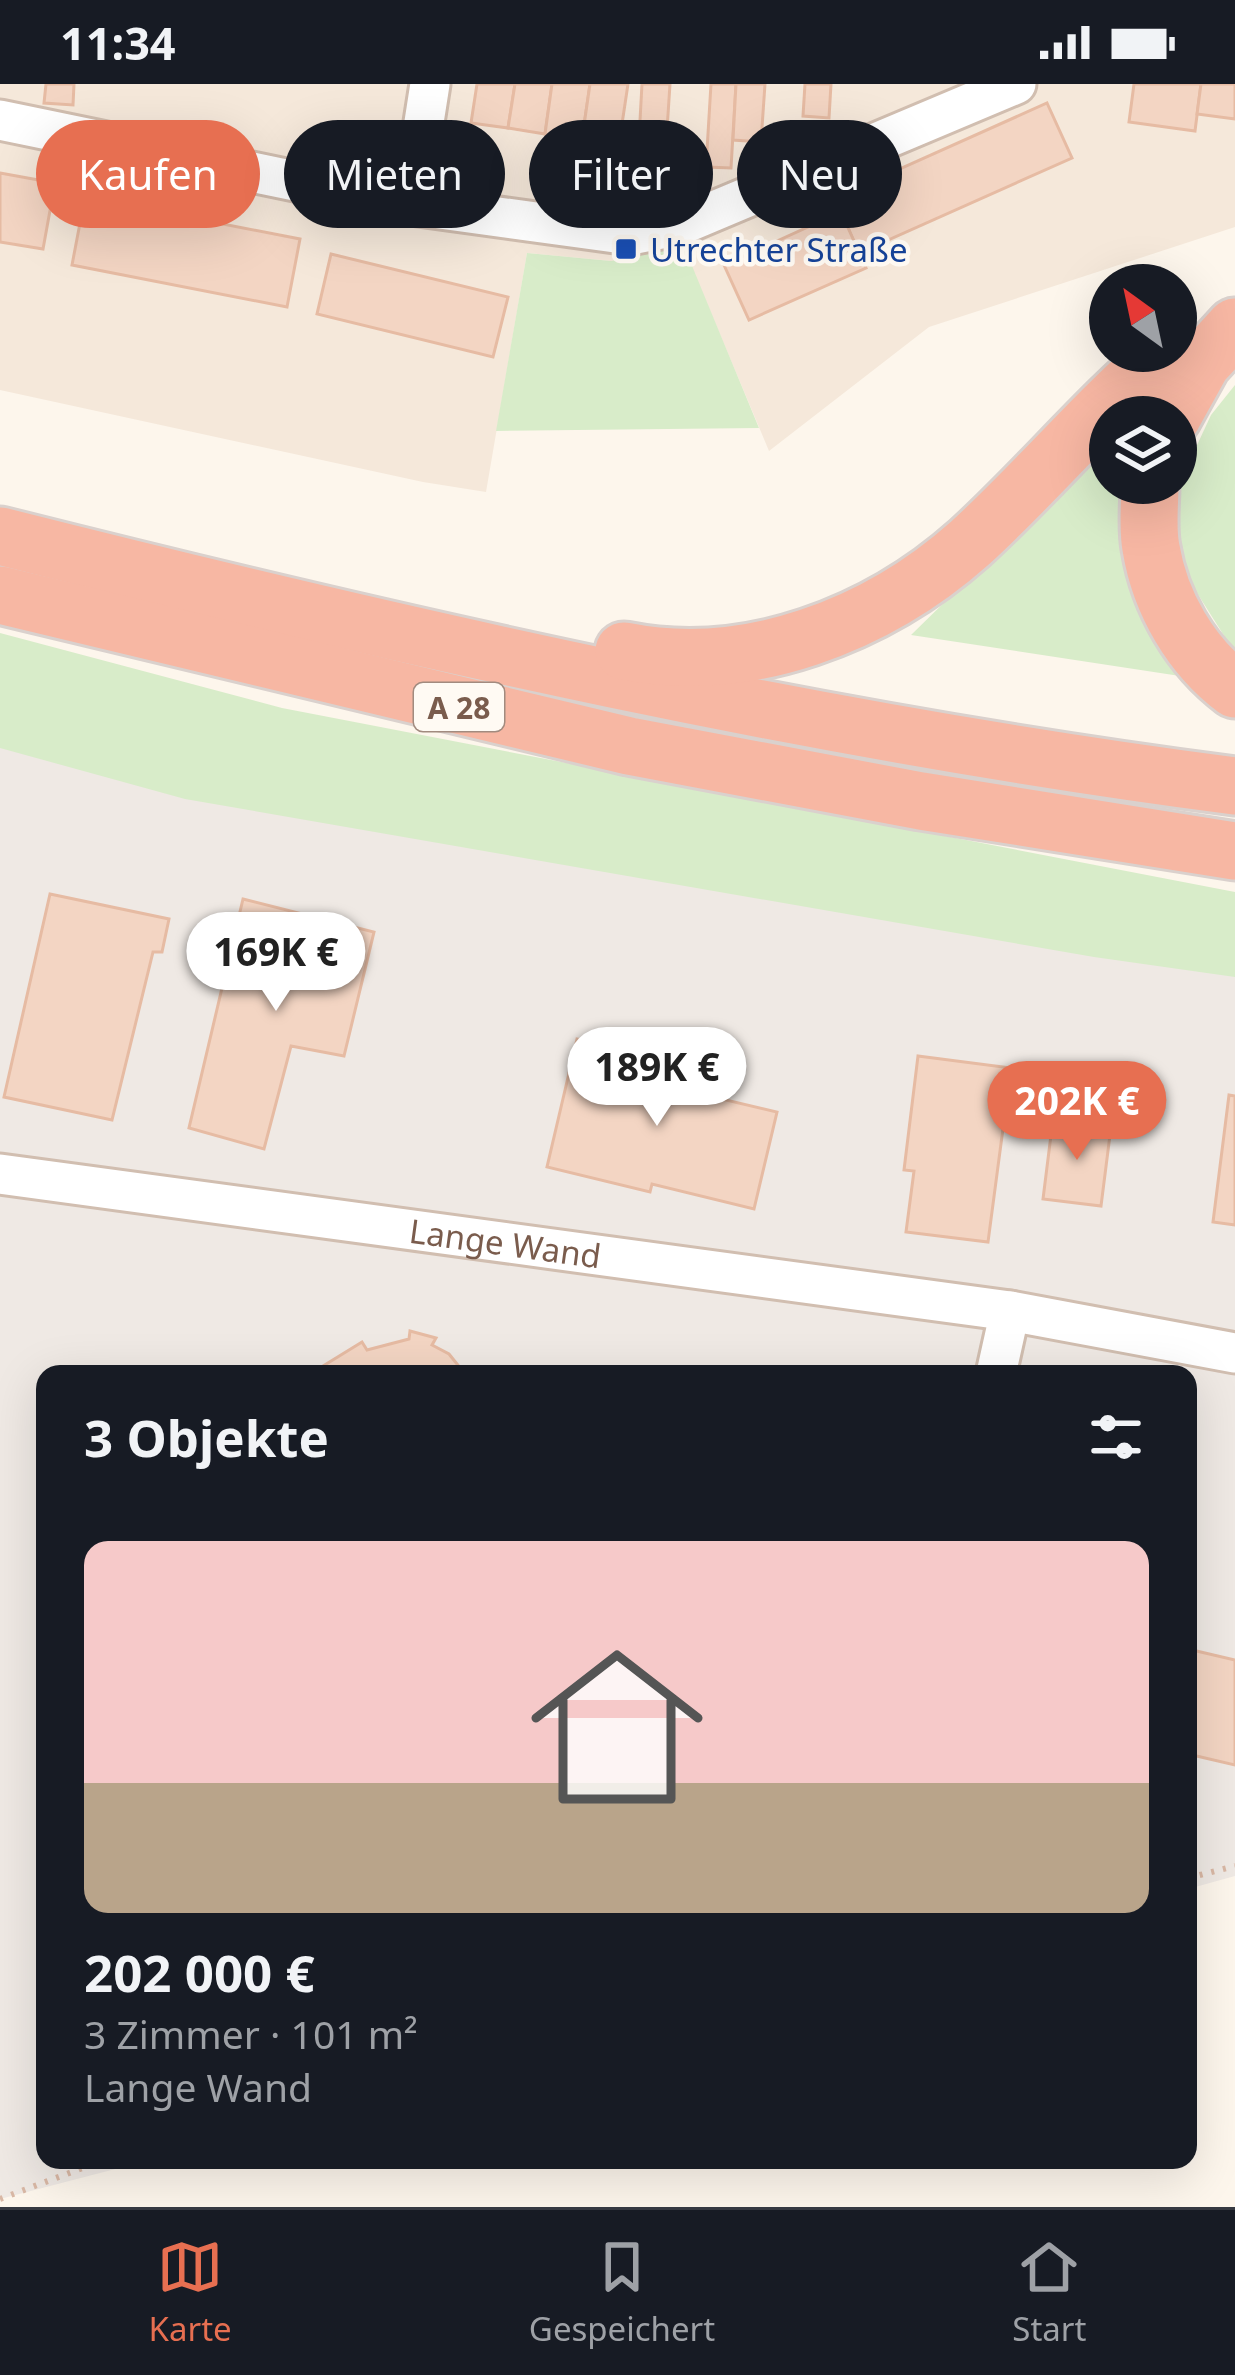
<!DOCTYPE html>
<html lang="de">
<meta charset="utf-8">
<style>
body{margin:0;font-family:"Noto Sans",sans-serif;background:#20242c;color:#f1f3f6;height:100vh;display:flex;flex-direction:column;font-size:45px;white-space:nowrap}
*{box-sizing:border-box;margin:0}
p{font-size:39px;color:#9ea1a6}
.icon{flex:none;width:66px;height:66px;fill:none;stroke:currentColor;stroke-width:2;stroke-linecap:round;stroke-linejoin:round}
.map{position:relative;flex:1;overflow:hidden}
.sheet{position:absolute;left:36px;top:1281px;width:1161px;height:804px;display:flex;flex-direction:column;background:#171b24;border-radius:24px;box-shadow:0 12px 48px #0002}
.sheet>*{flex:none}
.banner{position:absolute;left:36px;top:36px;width:1164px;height:108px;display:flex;gap:24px}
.needle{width:78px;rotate:327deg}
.buttons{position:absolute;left:1089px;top:180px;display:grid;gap:24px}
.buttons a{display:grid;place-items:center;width:108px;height:108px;border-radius:50%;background:#171b24;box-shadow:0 12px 48px #0002;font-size:60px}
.price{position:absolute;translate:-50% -102px;padding:0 27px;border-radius:42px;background:#fff;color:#222;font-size:39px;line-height:78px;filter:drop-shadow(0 3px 6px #0008)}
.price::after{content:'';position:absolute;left:50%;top:72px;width:36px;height:27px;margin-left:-18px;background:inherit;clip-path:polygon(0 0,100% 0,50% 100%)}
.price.current{background:#e76f51;color:#fff}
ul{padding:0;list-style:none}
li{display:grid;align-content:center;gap:24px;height:636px;padding:0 48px}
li+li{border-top:3px solid #363941}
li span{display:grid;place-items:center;height:372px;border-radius:24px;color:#555}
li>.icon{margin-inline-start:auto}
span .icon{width:216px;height:216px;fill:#fffc;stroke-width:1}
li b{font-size:51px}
h2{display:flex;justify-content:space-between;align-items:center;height:144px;padding:0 48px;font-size:51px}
.chip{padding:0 42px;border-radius:54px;background:#171b24;box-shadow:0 12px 48px #0002;font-size:42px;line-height:108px}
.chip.current{background:#e76f51;color:#fff}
.status{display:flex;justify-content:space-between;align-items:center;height:84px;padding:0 60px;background:#171b24;direction:ltr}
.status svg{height:33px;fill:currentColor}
.tabs{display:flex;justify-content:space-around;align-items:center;height:168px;border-top:3px solid #363941;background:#171b24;font-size:33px;color:#9ea1a6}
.tabs a{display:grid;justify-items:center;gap:6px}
.tabs .current{color:#e76f51}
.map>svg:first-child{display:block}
.residential{fill:#f5e8da}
.industrial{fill:#efe9e4}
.green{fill:#d8ecc9}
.building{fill:#f3d5c3;stroke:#e6bba3;stroke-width:3}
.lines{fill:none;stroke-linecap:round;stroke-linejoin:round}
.minor-casing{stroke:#d1beb0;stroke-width:45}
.highway-casing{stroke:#dad1cd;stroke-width:63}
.path{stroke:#d9b8a5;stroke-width:6;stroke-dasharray:3 9;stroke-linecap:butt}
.minor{stroke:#fff;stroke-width:39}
.highway{stroke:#f7b7a3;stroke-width:57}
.transit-dot{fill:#1a4fb4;stroke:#fffaf3;stroke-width:4.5}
.labels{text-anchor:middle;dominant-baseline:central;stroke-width:9;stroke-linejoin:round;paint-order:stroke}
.shield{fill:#fffaf3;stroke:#a28b7f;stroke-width:3}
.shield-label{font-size:30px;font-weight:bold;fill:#7a5c4d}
.transit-label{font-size:33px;fill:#164399;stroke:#fffaf3;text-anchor:start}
.street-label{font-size:33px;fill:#7a5c4d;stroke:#fffaf3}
</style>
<div class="status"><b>11:34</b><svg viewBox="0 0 49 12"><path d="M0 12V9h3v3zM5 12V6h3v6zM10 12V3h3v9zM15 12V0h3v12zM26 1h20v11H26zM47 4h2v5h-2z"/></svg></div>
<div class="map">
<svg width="1235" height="2123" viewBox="0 0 1235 2123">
<rect width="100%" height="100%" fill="#fdf6ec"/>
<polygon class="residential" points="0,0 1235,0 1235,143 929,243 769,367 682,160 611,177 527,169 486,408 423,398 0,306"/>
<polygon class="industrial" points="0,619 1235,838 1235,1792 1188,1805 1188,1290 45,1290 45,2076 150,2076 0,2115"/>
<g class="green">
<polygon points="683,160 759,344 496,347 527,169 611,177"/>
<polygon points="1235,301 1235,569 1178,479 1179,400 1211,331"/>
<polygon points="1110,356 1110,399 1136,399 1193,594 911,551"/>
<polygon points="0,549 282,624 1235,808 1235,893 1094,873 185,715 0,664"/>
</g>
<g class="building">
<polygon points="46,0 74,0 73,21 44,19"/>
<polygon points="477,0 515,0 508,44 471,39"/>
<polygon points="515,0 552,0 545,50 508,44"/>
<polygon points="552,0 590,0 582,55 545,50"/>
<polygon points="590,0 628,0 619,60 582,55"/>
<polygon points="642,0 670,0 664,92 637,91"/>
<polygon points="711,0 736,0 731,84 706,83"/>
<polygon points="736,0 765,0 761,58 733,56"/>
<polygon points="805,0 831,0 829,34 803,32"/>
<polygon points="1134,0 1201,0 1195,47 1129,38"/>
<polygon points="1201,0 1235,0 1235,35 1197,30"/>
<polygon points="1047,19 1072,74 859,169 835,114"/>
<polygon points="0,89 55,99 43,165 0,158"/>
<polygon points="85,113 300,155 287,223 72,181"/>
<polygon points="841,128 866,184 749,236 724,181"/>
<polygon points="331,170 508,213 493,273 317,230"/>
<polygon points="50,810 169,835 162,868 153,868 112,1036 4,1013"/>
<polygon points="243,815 374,848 344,972 291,962 264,1065 189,1044"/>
<polygon points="577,955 681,980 675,1004 777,1028 754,1125 652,1100 650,1108 547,1083"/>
<polygon points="918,972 1011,984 988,1158 906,1148 914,1087 904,1086"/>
<polygon points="1229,1011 1235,1012 1235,1141 1213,1138"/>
<polygon points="1053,1035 1111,1043 1101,1122 1043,1115"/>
<polygon points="410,1247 436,1254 432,1261 449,1270 465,1290 472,1285 476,1290 310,1290 362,1258 367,1266 409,1255"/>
<polygon points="1188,1565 1235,1576 1235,1681 1188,1670"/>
</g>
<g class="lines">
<g class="minor-casing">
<g id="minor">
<polyline points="0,36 411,121 630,151 681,141 1016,0"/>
<polyline points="411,121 430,0"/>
<path id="s1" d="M 0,1090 L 1010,1227 L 1235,1269"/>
<polyline points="996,1290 1010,1227"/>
</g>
</g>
<g class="highway-casing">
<g id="highway">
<polyline points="1172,333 1202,279 1235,243"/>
<path d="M 1150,399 C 1150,420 1147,444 1151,464 C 1160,519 1191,572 1235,605"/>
<path d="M 0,452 C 408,555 818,648 1235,702"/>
<polyline points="0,511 629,662 921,717 1235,767"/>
<path d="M 624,567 C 748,592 878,541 970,459 C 1038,397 1096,326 1166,267"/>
</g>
</g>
<g class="path">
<polyline points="1188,1794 1235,1782"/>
<polyline points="0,2115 104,2076"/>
</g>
<use href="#minor" class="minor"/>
<use href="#highway" class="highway"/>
</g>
<rect class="transit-dot" x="614" y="153" width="24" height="24" rx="6"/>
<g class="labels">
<rect class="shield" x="414" y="599" width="90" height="48" rx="9"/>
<g class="shield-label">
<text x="459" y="623">A 28</text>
</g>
<g class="transit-label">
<text x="650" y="165">Utrechter Straße</text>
</g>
<g class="street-label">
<text stroke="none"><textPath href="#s1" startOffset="510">Lange Wand</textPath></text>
</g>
</g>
</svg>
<div class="buttons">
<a><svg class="needle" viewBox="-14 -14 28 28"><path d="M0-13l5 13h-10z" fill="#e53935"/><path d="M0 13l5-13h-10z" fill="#9ea1a6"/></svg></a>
<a><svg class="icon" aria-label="layers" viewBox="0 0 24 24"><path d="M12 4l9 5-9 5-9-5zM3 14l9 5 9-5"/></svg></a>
</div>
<b class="price" style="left:276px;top:930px">169K €</b>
<b class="price" style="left:657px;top:1045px">189K €</b>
<b class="price current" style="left:1077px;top:1079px">202K €</b>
<div class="banner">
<a class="chip current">Kaufen</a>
<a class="chip">Mieten</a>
<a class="chip">Filter</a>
<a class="chip">Neu</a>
</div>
<section class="sheet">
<h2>3 Objekte<svg class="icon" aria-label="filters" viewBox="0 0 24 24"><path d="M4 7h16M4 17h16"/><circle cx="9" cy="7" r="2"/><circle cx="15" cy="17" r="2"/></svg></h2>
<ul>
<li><span style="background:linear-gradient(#f6c9c9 65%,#b9a48a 0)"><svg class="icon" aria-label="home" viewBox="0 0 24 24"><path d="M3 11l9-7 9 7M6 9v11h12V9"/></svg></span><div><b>202 000 €</b><p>3 Zimmer · 101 m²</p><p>Lange Wand</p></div></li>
</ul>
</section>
</div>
<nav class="tabs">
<a class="current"><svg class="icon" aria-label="map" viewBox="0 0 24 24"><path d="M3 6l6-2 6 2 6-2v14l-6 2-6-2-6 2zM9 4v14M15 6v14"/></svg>Karte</a>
<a><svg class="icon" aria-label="saved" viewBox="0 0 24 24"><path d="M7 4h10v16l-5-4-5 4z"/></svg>Gespeichert</a>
<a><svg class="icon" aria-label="home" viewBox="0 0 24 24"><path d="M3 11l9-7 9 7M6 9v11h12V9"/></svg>Start</a>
</nav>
